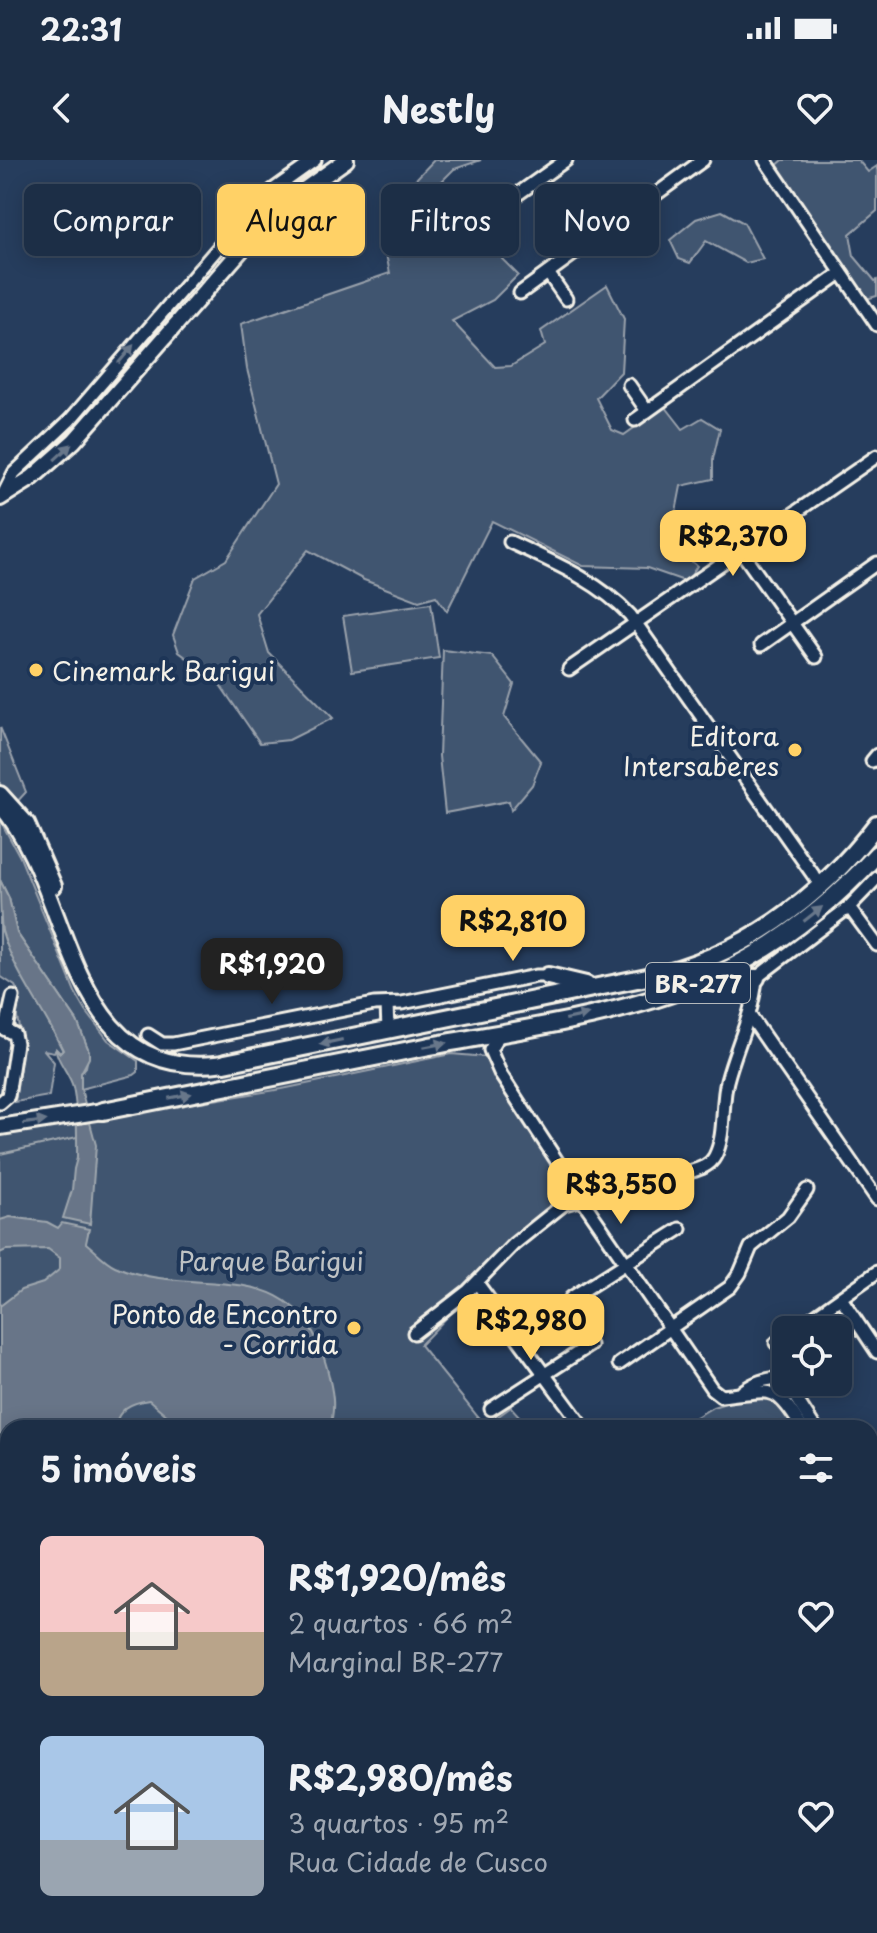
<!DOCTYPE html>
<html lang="pt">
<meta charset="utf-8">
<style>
body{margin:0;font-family:"Playpen Sans",sans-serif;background:#293a51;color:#f1f3f6;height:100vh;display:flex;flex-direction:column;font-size:30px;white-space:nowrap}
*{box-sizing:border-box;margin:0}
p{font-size:26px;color:#a0a8b3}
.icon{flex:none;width:44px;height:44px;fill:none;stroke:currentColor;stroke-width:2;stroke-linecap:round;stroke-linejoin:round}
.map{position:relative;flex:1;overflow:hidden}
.details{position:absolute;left:0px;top:1260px;width:878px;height:514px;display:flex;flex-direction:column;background:#1c2e46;border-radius:24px 24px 0 0;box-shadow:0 4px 20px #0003,0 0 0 2px #3a4a5f}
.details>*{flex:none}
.banner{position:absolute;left:24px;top:24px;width:830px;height:72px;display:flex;gap:16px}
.controls{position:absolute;left:772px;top:1156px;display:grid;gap:16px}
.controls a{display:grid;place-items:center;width:80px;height:80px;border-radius:12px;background:#1c2e46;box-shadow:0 4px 20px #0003,0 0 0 2px #3a4a5f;font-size:40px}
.price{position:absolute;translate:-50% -68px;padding:0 18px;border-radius:16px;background:#ffd166;color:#111;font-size:26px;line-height:52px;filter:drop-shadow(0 2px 4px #0008)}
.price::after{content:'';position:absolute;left:50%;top:48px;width:24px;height:18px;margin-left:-12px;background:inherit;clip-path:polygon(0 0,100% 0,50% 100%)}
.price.active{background:#222;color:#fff}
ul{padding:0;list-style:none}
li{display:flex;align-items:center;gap:24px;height:200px;padding:0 40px}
li span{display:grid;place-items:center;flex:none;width:224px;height:160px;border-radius:12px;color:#555}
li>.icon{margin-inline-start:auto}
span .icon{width:96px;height:96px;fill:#fffc;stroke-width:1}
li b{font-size:34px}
h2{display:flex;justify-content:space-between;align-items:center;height:96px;padding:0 40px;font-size:34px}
.tag{padding:0 28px;border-radius:12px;background:#1c2e46;box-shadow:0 4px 20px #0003,0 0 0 2px #3a4a5f;font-size:28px;line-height:72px}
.tag.active{background:#ffd166;color:#111}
.status{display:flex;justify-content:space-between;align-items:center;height:56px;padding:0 40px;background:#1c2e46;direction:ltr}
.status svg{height:22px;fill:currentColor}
header{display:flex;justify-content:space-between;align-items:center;height:104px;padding:0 40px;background:#1c2e46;font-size:36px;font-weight:700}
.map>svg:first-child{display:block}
.green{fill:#40546f;stroke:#9aa2ac;stroke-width:2}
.water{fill:#677588;stroke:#9fa7ae;stroke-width:2}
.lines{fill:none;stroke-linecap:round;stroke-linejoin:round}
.stream{stroke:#9fa7ae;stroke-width:2}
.minor-casing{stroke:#f4f1e8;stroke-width:17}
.major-casing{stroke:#f4f1e8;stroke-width:20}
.highway-casing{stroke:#f4f1e8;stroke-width:22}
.minor{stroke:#1d3557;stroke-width:11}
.major{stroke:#1d3557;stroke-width:14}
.highway{stroke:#1d3557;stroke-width:16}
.oneway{fill:#68778a}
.poi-dot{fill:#ffd166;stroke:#1d3557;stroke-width:3}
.labels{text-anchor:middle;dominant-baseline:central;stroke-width:8;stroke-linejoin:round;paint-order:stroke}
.shield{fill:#1d3557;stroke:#b4b9bc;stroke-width:2}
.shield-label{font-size:24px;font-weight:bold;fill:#f4f1e8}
.poi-label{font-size:26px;fill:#f4f1e8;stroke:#1d3557;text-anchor:end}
.park-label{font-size:26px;fill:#bec2c4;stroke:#1d3557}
</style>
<div class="status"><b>22:31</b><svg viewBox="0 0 49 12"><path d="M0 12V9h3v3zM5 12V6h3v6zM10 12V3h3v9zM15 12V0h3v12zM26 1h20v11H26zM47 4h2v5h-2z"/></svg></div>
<header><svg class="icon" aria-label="back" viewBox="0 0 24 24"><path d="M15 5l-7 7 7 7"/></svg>Nestly<svg class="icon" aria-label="heart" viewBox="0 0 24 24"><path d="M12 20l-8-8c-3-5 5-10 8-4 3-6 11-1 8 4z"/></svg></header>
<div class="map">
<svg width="877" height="1773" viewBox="0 0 877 1773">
<rect width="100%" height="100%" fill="#263d5d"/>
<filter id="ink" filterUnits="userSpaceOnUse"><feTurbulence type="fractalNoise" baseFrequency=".0125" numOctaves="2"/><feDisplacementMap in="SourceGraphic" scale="16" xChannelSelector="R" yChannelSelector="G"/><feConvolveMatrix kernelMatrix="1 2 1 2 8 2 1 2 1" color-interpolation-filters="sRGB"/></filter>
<g filter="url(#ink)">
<g class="green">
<polygon points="434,0 481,0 454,9 442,21 462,66 491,58 502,99 518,115 493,140 452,161 495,207 511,206 545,185 541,171 607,125 624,159 621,212 596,238 612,270 624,275 665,246 683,269 702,258 720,269 713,299 713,319 681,326 670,383 697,406 687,422 647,408 583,406 492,361 447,451 436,436 419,441 364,420 308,390 257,454 269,493 333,558 289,580 260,583 216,519 179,492 173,475 195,418 226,400 276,324 247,209 241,164 390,113 384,85 399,79 435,72 426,40 415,20"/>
<polygon points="783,0 858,0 868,12 877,6 877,51 850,74 854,96 875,121 877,120 877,136 866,139 775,7"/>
<polygon points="722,51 744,63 763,99 746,103 706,81 690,103 679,99 670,80 696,59"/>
<polygon points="431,443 439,498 352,511 343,456"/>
<polygon points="443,490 492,496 514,524 504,557 541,602 532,625 511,650 509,641 445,653 439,596"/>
<polygon points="0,567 26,632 16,643 0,627"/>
<polygon points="0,660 20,697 75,832 86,851 108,880 138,901 138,912 134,915 81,929 81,913 86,907 89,891 77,861 17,773 9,738 0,720"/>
<polygon points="0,757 2,771 63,891 60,893 56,889 54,892 44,890 54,902 49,936 15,942 23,885 15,849 19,834 15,826 0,816"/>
<polygon points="451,894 487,897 570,1031 420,1185 485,1266 511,1247 530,1268 8,1268 8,1766 487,1766 483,1773 0,1773 0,974 282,929"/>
<polygon points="748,1236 774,1239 795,1268 678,1268 713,1247"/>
<polygon points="877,1295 877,1564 870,1566 870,1299"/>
</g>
<g class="water">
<path d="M 0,720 L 9,738 L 17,773 L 77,861 L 89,891 L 89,898 L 81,913 L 81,929 L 96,985 L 90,1064 L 63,1058 L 72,1030 L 74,1009 L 77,998 C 77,976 78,949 73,927 C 70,914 55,898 56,889 L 60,893 L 63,890 C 45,852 13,811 2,771 C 0,755 0,736 0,720 Z"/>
<path d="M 10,1057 L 47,1062 L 58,1068 L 62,1063 L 89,1069 L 86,1083 C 95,1090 104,1101 115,1106 C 195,1142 296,1087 327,1208 C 332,1228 337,1248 329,1268 L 172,1268 L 170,1258 L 149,1240 C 130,1243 119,1248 114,1268 L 8,1268 L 8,1635 L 0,1632 L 0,1146 L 21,1130 L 43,1123 L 60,1109 L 60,1098 L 48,1089 L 6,1090 L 0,1093 L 0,1060 Z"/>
</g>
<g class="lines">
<polyline class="stream" points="0,994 77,977"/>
<g class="minor-casing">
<g id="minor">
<polyline points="765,0 877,165"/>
<polyline points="498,48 566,0"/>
<polyline points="548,113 566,139"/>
<polyline points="520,133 703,0"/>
<polyline points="629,225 647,251"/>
<polyline points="635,260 841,113"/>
<polyline points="2,337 14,313 70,260 248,53 273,30 315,0"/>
<path d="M 510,382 C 552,402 597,420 630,455 L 821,726"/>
<polyline points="741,391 816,497"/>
<polyline points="761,485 877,403"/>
<polyline points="569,509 877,296"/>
<polyline points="872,601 877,595"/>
<polyline points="849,747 877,785"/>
<polyline points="387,844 388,870"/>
<polyline points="750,856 877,1039"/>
<polyline points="0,867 14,874 16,883 8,936 0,943"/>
<polyline points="6,868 13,837"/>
<path d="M 501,872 L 490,890 L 501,915 L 581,1038 L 712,1229 L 721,1236 C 770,1232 773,1220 802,1268"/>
<polyline points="148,875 162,884 173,884 374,844 402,843 536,816 548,816"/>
<polyline points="477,1123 584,1268"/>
<polyline points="571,1138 680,1069"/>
<polyline points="841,1138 877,1192"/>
<polyline points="795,1170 877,1112"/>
<path d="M 414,1173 L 468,1131 L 514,1084 L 564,1044 L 689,1012 C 699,1009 710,1006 715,996 C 726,974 721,944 727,921 C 736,886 753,855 756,818 L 849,747 L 877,718"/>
<polyline points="776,1183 786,1176"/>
<polyline points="619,1204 730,1127 740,1113 751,1087 788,1057 807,1030"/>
<path d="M 743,1231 C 755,1222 765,1219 780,1218 L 792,1232 L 815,1268"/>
<polyline points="491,1249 590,1185"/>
<polyline points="870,1293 877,1289"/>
<polyline points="870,1751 877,1761"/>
<polyline points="740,1766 745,1773"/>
<polyline points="535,1773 541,1766"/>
</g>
</g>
<g class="major-casing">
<g id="major">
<polyline points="0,338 32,318 74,281 264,64 290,40 346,0"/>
<polyline points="0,634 27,664 54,726"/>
<path d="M 0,645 C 76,731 63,926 225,903"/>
<polyline points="0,967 103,951"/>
</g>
</g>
<g class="highway-casing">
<g id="highway">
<polyline points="548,816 586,825"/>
<polyline points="714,824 744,818 756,818"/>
<path d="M 225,903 L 647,817 C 741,797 819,740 877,664"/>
<path d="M 103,951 C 211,930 318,908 425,887 C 513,870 607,859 691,826 C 762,798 825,751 877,694"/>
</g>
</g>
<use href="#minor" class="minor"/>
<use href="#major" class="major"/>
<use href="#highway" class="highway"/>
</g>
<defs><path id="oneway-solid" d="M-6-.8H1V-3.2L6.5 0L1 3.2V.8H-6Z" transform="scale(2)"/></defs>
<g class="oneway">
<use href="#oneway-solid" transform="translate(126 194) rotate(-50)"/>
<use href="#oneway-solid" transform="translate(63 292) rotate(-43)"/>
<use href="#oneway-solid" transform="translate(813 754) rotate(-38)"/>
<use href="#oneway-solid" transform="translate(577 857) rotate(-12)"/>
<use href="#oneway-solid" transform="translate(331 882) rotate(168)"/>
<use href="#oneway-solid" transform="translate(435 885) rotate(-11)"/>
<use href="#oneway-solid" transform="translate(180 936) rotate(-11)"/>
<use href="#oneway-solid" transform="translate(35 962) rotate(-8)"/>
</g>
</g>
<g class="poi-dot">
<circle cx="36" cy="510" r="8"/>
<circle cx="795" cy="590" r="8"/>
<circle cx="354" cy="1168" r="8"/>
</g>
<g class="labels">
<rect class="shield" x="646" y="803" width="104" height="40" rx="6"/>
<g class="shield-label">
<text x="698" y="823">BR-277</text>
</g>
<g class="poi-label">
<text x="52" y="510" text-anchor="start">Cinemark Barigui</text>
<text x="779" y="575">Editora<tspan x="779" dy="30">Intersaberes</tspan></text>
<text x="338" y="1153">Ponto de Encontro<tspan x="338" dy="30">- Corrida</tspan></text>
</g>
<g class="park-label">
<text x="271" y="1100">Parque Barigui</text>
</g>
</g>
</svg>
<div class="controls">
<a><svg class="icon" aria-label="locate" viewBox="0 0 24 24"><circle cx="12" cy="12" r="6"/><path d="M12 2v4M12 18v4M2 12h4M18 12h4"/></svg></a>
</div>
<b class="price" style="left:733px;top:418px">R$2,370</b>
<b class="price" style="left:513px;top:803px">R$2,810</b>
<b class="price active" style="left:272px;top:846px">R$1,920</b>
<b class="price" style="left:621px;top:1066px">R$3,550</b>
<b class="price" style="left:531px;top:1202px">R$2,980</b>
<div class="banner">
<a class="tag">Comprar</a>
<a class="tag active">Alugar</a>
<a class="tag">Filtros</a>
<a class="tag">Novo</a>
</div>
<section class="details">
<h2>5 imóveis<svg class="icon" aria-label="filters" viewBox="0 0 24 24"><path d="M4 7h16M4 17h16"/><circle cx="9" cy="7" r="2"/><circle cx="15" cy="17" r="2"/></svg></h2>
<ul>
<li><span style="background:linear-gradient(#f6c9c9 60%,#b9a48a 0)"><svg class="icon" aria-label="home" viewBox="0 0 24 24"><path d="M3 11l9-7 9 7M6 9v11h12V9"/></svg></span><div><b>R$1,920/mês</b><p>2 quartos · 66 m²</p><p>Marginal BR-277</p></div><svg class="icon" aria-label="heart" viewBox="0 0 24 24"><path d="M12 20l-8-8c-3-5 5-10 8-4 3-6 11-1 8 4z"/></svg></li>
<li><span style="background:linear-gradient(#a9c7e8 65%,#9aa5b1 0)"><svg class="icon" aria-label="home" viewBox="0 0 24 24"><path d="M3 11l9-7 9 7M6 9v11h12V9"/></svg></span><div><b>R$2,980/mês</b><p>3 quartos · 95 m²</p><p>Rua Cidade de Cusco</p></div><svg class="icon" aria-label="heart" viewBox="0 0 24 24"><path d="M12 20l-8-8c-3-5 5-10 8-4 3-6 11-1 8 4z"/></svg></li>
</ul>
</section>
</div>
